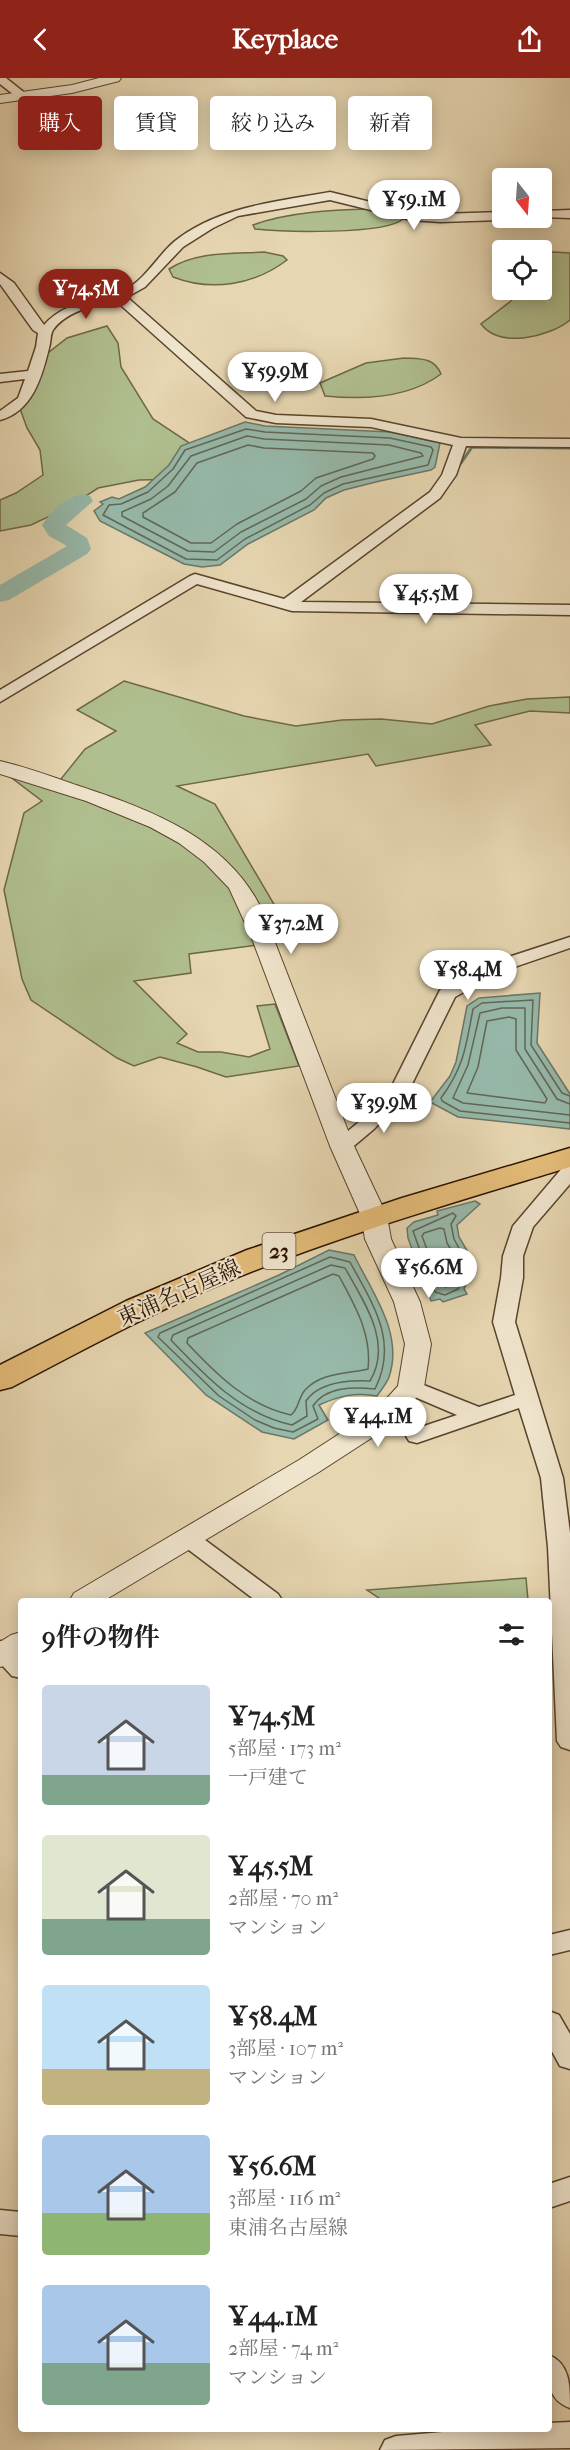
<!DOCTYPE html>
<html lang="ja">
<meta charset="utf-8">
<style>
body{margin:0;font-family:"IM FELL French Canon","Noto Serif JP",serif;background:#f2f2f2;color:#222;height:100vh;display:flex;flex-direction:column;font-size:22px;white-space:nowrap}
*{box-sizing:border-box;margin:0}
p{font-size:20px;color:#767676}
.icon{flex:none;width:33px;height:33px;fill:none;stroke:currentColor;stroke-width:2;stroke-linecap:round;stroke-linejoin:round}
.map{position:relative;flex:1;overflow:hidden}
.sheet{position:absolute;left:18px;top:1520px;width:534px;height:834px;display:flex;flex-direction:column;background:#fff;border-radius:6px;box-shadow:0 3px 15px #0003}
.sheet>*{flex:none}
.banner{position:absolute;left:18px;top:18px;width:534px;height:54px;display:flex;gap:12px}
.needle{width:39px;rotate:163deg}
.buttons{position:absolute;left:492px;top:90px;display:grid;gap:12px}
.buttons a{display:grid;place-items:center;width:60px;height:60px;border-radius:6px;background:#fff;box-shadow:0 3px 15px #0003;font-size:30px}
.price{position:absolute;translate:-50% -51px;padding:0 14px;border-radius:21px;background:#fff;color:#222;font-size:20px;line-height:39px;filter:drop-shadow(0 2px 3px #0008)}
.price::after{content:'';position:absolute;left:50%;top:36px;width:18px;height:14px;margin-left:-9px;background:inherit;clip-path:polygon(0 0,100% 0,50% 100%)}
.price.on{background:#8f2418;color:#fff}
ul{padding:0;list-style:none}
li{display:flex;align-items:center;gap:18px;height:150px;padding:0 24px}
li span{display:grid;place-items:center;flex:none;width:168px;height:120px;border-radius:6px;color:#555}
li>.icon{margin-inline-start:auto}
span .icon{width:72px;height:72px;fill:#fffc;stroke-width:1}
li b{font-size:26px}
h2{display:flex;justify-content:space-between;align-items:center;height:72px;padding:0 24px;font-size:26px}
.tag{padding:0 21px;border-radius:6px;background:#fff;box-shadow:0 3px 15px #0003;font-size:21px;line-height:54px}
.tag.on{background:#8f2418;color:#fff}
header{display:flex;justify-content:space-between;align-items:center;height:78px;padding:0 24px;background:#8f2418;color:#fff;font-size:27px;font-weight:800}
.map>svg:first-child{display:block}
.green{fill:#b0bf8f;stroke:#6e6848;stroke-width:1.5}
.water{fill:#96b9aa;stroke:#6c7666;stroke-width:1.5}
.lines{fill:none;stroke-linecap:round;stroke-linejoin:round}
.shore{stroke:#616655;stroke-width:1.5}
.stream-far1{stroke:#6c7666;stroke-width:3}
.stream{stroke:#6c7666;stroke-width:4}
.river{fill:#96b9aa;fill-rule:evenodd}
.minor-casing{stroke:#5a432c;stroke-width:3}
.tertiary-casing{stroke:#5a432c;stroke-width:2}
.primary-casing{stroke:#2c1200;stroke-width:3}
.minor{fill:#efe4cc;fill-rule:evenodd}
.tertiary{fill:#efe4cc;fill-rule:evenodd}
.primary{fill:#e3bb78;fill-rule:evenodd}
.labels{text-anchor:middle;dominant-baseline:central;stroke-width:4.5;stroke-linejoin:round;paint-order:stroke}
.shield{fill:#efe4cc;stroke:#66513d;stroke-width:1.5}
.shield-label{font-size:21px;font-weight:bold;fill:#2c1200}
.street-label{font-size:22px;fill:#2c1200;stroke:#efe4cc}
</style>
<header><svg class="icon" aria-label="back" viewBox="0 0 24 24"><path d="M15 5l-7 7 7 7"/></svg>Keyplace<svg class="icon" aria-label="share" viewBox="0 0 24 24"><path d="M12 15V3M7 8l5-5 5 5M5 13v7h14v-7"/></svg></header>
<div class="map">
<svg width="570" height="2372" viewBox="0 0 570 2372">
<rect width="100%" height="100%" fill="#e6d6b1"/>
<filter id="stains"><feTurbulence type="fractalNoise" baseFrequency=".00333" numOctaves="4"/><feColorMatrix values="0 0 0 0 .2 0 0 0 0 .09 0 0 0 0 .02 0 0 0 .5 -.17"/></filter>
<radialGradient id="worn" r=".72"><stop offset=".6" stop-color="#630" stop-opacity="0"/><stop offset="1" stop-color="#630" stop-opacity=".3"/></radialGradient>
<g class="green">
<path d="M 370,131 L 399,136 L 403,141 C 385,157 282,154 255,151 L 253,147 C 288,134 332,132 370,131 Z"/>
<path d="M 264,174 L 283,178 L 287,182 C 254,207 212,214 173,199 L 169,191 C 197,173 232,176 264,174 Z"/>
<path d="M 554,174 L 570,175 L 570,242 C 549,259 500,271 481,246 L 511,223 L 517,212 L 542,212 L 542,176 Z"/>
<polygon points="107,248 118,265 121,289 153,341 188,364 201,381 187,401 139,402 98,410 69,429 31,447 0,453 0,422 16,415 43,397 40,372 27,350 19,328 24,302 39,282 67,260"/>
<path d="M 404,280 C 420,281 434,279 441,296 C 409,320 364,322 325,318 L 320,305 L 366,285 Z"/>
<polygon points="124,603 244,638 296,648 342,642 381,641 432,646 489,628 527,621 570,619 570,635 530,633 475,647 491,667 376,688 368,676 177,708 215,726 295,862 189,876 191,895 134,903 187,956 177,965 198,974 221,974 249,979 270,971 257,928 275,926 299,988 226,999 197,989 160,979 134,988 117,980 31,922 22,901 4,812 24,735 42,723 0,691 57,706 85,671 116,653 77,632"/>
<polygon points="526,1500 528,1522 382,1522 367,1512"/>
</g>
<g class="water">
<polygon points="245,344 265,348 391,354 440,365 435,389 431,392 380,403 344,412 326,420 314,432 248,466 220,487 202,489 184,486 100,443 94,433 103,426 100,424 112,419 119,421 145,409 169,387 181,368"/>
<polygon points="540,915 537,965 570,1016 570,1051 458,1039 430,1024 450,998 456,984 467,928 479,920"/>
<polygon points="475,1123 480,1126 457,1147 459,1159 475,1186 464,1211 467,1216 443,1224 440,1221 431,1223 408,1160 407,1150 414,1144 438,1137 437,1133"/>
<path d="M 329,1172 L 354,1177 C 372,1214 404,1256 389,1299 C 387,1305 381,1312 377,1318 C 355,1314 339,1318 319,1327 L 328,1342 L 294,1361 L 262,1354 L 206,1317 L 145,1255 L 279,1197 Z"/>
</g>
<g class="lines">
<g class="shore">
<polygon points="246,351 265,354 390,360 431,369 433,372 428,387 343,406 324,415 310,427 245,461 217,482 186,481 103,437 109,427 121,426 148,414 173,391 185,372"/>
<polygon points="247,358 264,361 389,367 421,375 423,378 341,399 321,408 306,421 241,454 214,474 188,473 122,438 122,434 151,421 168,408 191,378"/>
<polygon points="248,367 264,370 373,375 375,378 373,381 316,400 301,413 237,446 211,465 191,465 143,439 143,435 175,414 197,385"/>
<polygon points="509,939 516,941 516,972 547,1021 545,1025 467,1015 478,989 487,943"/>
<path d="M 570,1018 L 562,1015 L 531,967 L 533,922 L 482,925 L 473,931 C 466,968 464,989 441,1020 L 442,1023 L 460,1033 L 570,1045"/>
<polyline points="570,1026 557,1021 525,971 525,930 502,930 480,935 468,987 453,1020 463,1025 570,1037"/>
<polygon points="453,1135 456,1138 451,1146 454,1161 468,1187 458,1211 445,1217 435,1214 413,1153"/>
<polygon points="440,1150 444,1151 447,1165 460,1187 452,1205 446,1209 440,1206 422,1158 424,1155"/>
<path d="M 330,1179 L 350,1184 C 373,1227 399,1263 375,1311 C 354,1309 326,1308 313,1328 L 318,1341 L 293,1354 L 274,1350 L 255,1342 L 219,1318 L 158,1259 L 160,1255 Z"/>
<path d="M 331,1187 L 345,1190 C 364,1224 393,1265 370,1303 C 349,1302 319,1304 306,1323 L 307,1338 L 292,1347 C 241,1336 206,1299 171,1262 L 173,1257 Z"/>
<path d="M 333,1196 L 339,1198 C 355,1228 372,1256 368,1291 C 347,1296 321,1294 305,1312 C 298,1320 299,1331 291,1337 C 248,1328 216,1296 187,1265 L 188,1260 Z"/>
</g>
<polyline class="stream-far1" points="461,385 472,369 570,370"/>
<polyline class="stream" points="440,419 461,383"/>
<path class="river" d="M 82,416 L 90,418 L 93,423 L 66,447 L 87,460 L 91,471 L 87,476 L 9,522 L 0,524 L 0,507 L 67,468 L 49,458 L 42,447 C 52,432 64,421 82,416 Z"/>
<g class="minor-casing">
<g id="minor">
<polygon points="0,0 6,0 26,16 26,20 18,20 0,6"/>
<path d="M 330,114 L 411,134 L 440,136 L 502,134 L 502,140 L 507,140 L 502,142 L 440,144 L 411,142 L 330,122 L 238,138 L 213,150 L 183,169 L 145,209 L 127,219 L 256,333 L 276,337 L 371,341 L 461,360 L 570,361 L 570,369 L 466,368 L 456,397 L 440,420 L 301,524 L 570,527 L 570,537 L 292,533 L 197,506 L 0,624 L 0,612 L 190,498 L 195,496 L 284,521 L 430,414 L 442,397 L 453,367 L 371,349 L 276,345 L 246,339 L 115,222 C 94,228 66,233 53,252 C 50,257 51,264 49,270 C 42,299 32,334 0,342 L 0,333 L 18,320 L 25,301 L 0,304 L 0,296 L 28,293 L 36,269 L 38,255 L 33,252 L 0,206 L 0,195 L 14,205 L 44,247 C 68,220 97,226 126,211 C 146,201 158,177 175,163 C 219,128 276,124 330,114 Z"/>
<polygon points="570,132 570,140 542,139 542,133"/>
<polygon points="570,859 570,870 497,895 455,919 406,1018 374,1051 349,1072 335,1072 332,1068 335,1064 360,1043 390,1012 440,912 484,887"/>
<polygon points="570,1087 570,1106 533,1149 523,1178 523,1200 515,1244 563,1400 570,1455 570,1672 561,1669 557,1663 548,1469 541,1400 519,1330 417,1365 409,1363 406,1358 409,1353 457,1337 403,1314 400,1309 403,1304 411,1302 479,1329 515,1317 493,1244 501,1200 503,1178 513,1148 563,1089"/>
<polygon points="189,1453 197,1456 278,1516 282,1522 255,1522 181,1466 177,1461 181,1456"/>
<polygon points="0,1563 9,1565 21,1578 21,1600 12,1598 0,1585"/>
<polygon points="570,1852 570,1872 549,1877 549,1857"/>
<polygon points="549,1933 559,1937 570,1956 570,1991 560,1988 549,1968"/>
<polygon points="570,2099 570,2123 549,2130 549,2106"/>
<polygon points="0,2132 21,2134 21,2158 0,2156"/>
<path d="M 549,2277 C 570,2286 570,2307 570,2330 C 545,2321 549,2300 549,2277 Z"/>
<polygon points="570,2344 570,2370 380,2372 385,2362 396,2358 489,2350 549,2350 549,2345"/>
</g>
</g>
<g class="tertiary-casing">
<g id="tertiary">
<polygon points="99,0 121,0 119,3 72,15 0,25 0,17 72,7"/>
<path d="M 0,683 C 26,689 53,699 79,708 C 152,732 230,761 264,836 L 354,1068 L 387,1138 L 391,1161 L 420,1224 L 431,1266 L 424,1309 L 407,1332 L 373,1359 L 319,1394 L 105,1522 L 70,1522 L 74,1515 L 299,1382 L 353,1347 L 387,1320 L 398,1308 L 405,1266 L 394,1224 L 365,1161 L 361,1138 L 330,1068 L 251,858 L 229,810 L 204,784 L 179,765 L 150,749 L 86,723 L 0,696 Z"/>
<polygon points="21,1554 21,1579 10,1586 0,1589 0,1564 11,1557"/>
</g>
</g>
<g class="primary-casing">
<path id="primary" d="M 570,1070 L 570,1089 C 452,1125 334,1159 221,1206 C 149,1236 81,1273 12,1309 L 0,1312 L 0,1287 L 126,1223 L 247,1172 L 402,1120 Z"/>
</g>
<use href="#minor" class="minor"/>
<use href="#tertiary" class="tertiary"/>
<use href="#primary" class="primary"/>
</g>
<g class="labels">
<rect class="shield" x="262.5" y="1155" width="33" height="36" rx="4.5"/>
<g class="shield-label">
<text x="279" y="1173">23</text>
</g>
<g class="street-label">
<text transform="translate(179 1215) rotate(-24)">東浦名古屋線</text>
</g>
</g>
<rect width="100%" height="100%" filter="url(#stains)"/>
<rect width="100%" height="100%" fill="url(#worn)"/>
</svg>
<div class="buttons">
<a><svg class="needle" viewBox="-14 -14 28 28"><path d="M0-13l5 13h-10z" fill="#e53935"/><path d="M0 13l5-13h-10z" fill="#767676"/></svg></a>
<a><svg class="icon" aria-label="locate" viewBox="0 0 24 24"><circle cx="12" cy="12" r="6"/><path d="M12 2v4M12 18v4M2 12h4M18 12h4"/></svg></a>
</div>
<b class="price" style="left:414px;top:153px">¥59.1M</b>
<b class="price on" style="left:86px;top:242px">¥74.5M</b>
<b class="price" style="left:275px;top:325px">¥59.9M</b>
<b class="price" style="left:426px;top:547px">¥45.5M</b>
<b class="price" style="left:291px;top:877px">¥37.2M</b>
<b class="price" style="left:468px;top:923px">¥58.4M</b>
<b class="price" style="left:384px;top:1056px">¥39.9M</b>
<b class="price" style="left:429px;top:1221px">¥56.6M</b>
<b class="price" style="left:378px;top:1370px">¥44.1M</b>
<div class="banner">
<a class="tag on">購入</a>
<a class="tag">賃貸</a>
<a class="tag">絞り込み</a>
<a class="tag">新着</a>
</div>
<section class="sheet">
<h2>9件の物件<svg class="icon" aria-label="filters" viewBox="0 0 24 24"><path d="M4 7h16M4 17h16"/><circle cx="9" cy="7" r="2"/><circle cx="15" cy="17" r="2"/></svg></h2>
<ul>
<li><span style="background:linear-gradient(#c9d6e8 75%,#7fa58c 0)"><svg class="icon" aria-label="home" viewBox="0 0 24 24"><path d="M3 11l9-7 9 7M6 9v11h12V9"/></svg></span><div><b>¥74.5M</b><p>5部屋 · 173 m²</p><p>一戸建て</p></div></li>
<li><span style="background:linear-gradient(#dfe7d0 70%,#7fa58c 0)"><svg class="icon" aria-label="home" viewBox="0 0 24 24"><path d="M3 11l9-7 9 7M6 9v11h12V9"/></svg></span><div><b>¥45.5M</b><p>2部屋 · 70 m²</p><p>マンション</p></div></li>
<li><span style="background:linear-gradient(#bfe0f5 70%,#c2b280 0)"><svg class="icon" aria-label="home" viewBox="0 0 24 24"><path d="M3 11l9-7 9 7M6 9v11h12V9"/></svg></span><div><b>¥58.4M</b><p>3部屋 · 107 m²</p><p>マンション</p></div></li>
<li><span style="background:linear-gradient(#a9c7e8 65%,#8fb573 0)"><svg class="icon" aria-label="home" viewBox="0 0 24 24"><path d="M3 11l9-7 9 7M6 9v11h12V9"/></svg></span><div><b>¥56.6M</b><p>3部屋 · 116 m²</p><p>東浦名古屋線</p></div></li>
<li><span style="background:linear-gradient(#a9c7e8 65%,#7fa58c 0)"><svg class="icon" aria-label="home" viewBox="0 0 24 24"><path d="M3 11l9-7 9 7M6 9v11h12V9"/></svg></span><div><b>¥44.1M</b><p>2部屋 · 74 m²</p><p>マンション</p></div></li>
</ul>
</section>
</div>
